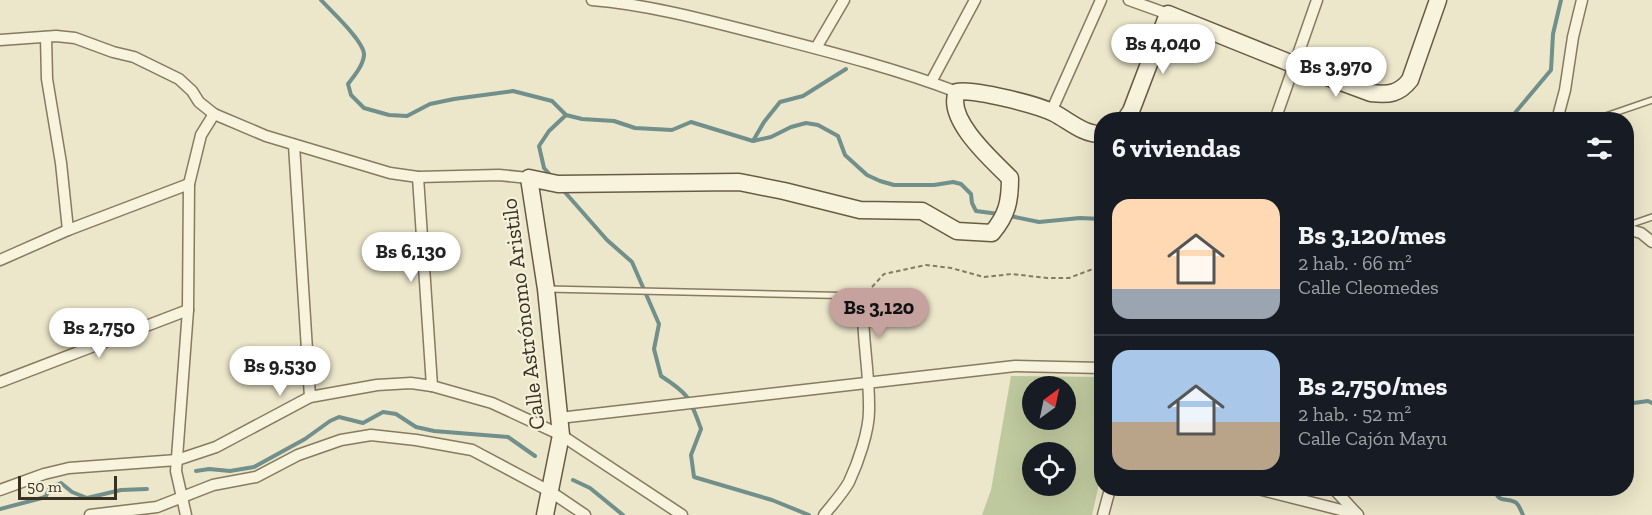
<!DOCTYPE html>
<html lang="es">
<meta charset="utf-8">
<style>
body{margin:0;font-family:"Zilla Slab",serif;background:#20242c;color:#f1f3f6;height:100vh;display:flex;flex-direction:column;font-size:22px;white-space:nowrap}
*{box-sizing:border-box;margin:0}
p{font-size:20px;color:#9ea1a6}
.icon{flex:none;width:33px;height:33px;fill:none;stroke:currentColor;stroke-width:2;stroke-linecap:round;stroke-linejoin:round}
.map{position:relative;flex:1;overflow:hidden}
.side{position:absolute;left:1094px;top:112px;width:540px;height:384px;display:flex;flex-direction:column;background:#171b24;border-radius:24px;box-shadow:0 6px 24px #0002}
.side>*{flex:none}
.needle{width:39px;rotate:33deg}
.controls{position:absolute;left:1022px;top:376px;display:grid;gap:12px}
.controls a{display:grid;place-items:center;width:54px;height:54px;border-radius:50%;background:#171b24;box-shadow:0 6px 24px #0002;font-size:30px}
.scale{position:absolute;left:18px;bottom:15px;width:99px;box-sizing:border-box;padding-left:6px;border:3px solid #393022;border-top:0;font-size:16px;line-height:21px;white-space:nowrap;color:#393022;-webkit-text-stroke:4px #f4f0d9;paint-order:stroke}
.price{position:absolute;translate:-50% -51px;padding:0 14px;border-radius:21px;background:#fff;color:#222;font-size:20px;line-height:39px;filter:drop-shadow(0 2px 3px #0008)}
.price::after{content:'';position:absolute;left:50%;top:36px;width:18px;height:14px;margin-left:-9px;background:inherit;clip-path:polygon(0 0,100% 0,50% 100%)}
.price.active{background:#c6a29f;color:#111}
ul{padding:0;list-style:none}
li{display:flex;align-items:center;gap:18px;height:150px;padding:0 18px}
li+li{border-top:2px solid #363941}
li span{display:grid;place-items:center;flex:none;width:168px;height:120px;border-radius:18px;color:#555}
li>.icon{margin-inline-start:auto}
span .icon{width:72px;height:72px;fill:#fffc;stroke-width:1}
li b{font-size:26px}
h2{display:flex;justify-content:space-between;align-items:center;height:72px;padding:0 18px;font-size:26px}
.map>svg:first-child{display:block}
.green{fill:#bfc99e;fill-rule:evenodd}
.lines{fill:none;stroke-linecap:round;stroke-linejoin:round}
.stream{stroke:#718f8b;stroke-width:4}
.lane-casing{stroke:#877a60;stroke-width:8}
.street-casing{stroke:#877a60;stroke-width:13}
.secondary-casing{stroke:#695b43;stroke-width:19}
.path{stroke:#877a60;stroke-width:2;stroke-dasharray:4.5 3;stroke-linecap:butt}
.lane{stroke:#f7f3dd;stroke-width:5}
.street{stroke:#f7f3dd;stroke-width:10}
.secondary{stroke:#f7f3dd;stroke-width:16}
.labels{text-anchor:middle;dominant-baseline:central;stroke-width:4.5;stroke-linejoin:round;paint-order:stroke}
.street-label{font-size:22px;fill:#393022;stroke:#f4f0d9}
</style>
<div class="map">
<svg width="1652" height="515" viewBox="0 0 1652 515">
<rect width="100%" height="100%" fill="#ece6ca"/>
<path class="green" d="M 1011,376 L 1101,377 L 1101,475 L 1092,515 L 982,515 L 991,490 ZM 1032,387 L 1065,387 L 1065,420 L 1032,420 ZM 1032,453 L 1065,453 L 1065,486 L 1032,486 Z"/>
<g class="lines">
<g class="stream">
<path d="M 321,0 C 331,11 365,42 364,55 C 363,66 354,76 348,84 L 351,95 L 364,108 L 389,115 L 407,116 L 430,104 L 454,99 L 513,91 L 552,101 L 566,115 L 582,119 L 614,121 L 635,128 L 672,130 L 691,122 L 753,141 L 771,137 L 791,127 L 806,123 L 818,125 L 838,136 L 845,155 L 867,175 L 880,181 L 894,185 L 934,185 L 953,182 L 961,184 L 971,194 L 972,203 L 976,211 L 999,214"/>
<polyline points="1509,120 1551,70 1553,34 1561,0"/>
<polyline points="753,141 764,122 780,102 803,96 846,69"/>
<polyline points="552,177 544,168 539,146 549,131 566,115"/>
<path d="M 563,190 L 607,240 L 632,262 L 659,324 L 654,349 L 661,376 C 689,394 690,398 701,429 L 691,455 L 694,477 L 772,500 L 809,515"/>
<polyline points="1010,216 1039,222 1080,218 1101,219"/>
<polyline points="1626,404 1648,401 1652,403"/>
<polyline points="196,471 209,469 230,471 254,467 305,439 330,421 339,417 363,423 383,412 396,414 416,427 434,431 508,437 535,456"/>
<polyline points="573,480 590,488 623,515"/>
<path d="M 1495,489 C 1498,504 1506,497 1515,502 C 1519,504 1521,511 1523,515"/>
<polyline points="0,509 42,498 46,496 49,489 61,483 72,492 87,498 121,490 147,489"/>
</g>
<g class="lane-casing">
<g id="lane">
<polyline points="1594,120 1652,100"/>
<polyline points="1626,226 1652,217"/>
<polyline points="547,289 863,296"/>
</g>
</g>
<g class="street-casing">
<g id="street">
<path d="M 592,0 C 653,5 713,22 772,37 C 834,53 897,69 957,92"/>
<polyline points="1129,0 1168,14"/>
<polyline points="46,37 47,79 61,163 68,230"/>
<polyline points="0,40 56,36 75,38 113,52 134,57 179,79 192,91 199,102 214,114"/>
<polyline points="816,48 844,0"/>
<polyline points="931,82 975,0"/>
<polyline points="1051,112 1101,0"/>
<polyline points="1275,120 1317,0"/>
<polyline points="1557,120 1565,90 1573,37 1582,0"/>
<polyline points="294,145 310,397"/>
<polyline points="418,177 432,386"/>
<polyline points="1626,229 1641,233 1652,242"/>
<polyline points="0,260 68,230 189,184"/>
<polyline points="0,382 188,310"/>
<polyline points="559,418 1015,366 1101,368"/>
<polyline points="1258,489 1357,514"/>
<polyline points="1334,489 1358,515"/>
<polyline points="0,490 44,474 69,468 177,460 216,447 310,397 377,385 411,383 432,386 492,403 561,435 682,515"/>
<polyline points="90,515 157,507 213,485 256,477 298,455 341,440 371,435 416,440 472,450 551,492 585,515"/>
<polyline points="186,515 176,471 188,310 189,184 201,135 214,114 266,136 390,173 418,177 499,175 529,178"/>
<path d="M 824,515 C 832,505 843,493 849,482 C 858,463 869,431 869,411 C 870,372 861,334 863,296"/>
<polyline points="1103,515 1110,489"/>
</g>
</g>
<g class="secondary-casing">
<g id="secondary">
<path d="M 1125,120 L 1131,111 L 1168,14 L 1295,65 L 1371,93 C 1389,95 1399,94 1410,80 L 1438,0"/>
<path d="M 545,515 L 561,435 L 546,289 L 529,178 L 558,184 L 739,182 L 784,191 L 860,210 L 922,211 L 957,231 L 992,233 C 1007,215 1010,202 1010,178 C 993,161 945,119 957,92 C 972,88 1038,105 1054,113 C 1068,120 1084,135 1101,134"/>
</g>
</g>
<polyline class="path" points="872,287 884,274 926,265 951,268 984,277 1012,274 1047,278 1069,278 1101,266"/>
<use href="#lane" class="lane"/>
<use href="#street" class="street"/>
<use href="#secondary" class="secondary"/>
</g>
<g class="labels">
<g class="street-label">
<text transform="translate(523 314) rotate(-97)">Calle Astrónomo Aristilo</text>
</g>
</g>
</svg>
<div class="controls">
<a><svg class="needle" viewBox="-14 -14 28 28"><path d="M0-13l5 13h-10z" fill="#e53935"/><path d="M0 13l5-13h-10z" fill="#9ea1a6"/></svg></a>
<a><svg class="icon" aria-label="locate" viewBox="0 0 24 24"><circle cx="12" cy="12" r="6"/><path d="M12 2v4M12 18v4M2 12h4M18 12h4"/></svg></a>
</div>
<div class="scale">50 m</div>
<b class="price" style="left:1163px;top:75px">Bs 4,040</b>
<b class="price" style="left:1336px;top:98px">Bs 3,970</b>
<b class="price" style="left:411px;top:283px">Bs 6,130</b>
<b class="price active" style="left:879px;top:339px">Bs 3,120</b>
<b class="price" style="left:99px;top:359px">Bs 2,750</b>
<b class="price" style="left:280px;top:397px">Bs 9,530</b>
<section class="side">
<h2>6 viviendas<svg class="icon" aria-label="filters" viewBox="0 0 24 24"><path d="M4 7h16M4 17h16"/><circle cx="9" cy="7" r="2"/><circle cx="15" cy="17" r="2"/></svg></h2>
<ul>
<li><span style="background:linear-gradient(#ffd9b3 75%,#9aa5b1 0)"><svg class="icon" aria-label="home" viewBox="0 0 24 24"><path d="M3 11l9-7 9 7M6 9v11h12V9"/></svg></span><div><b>Bs 3,120/mes</b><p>2 hab. · 66 m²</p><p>Calle Cleomedes</p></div></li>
<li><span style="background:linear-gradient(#a9c7e8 60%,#b9a48a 0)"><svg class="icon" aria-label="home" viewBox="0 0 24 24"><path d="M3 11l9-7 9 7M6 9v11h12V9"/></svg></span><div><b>Bs 2,750/mes</b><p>2 hab. · 52 m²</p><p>Calle Cajón Mayu</p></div></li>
</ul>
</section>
</div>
